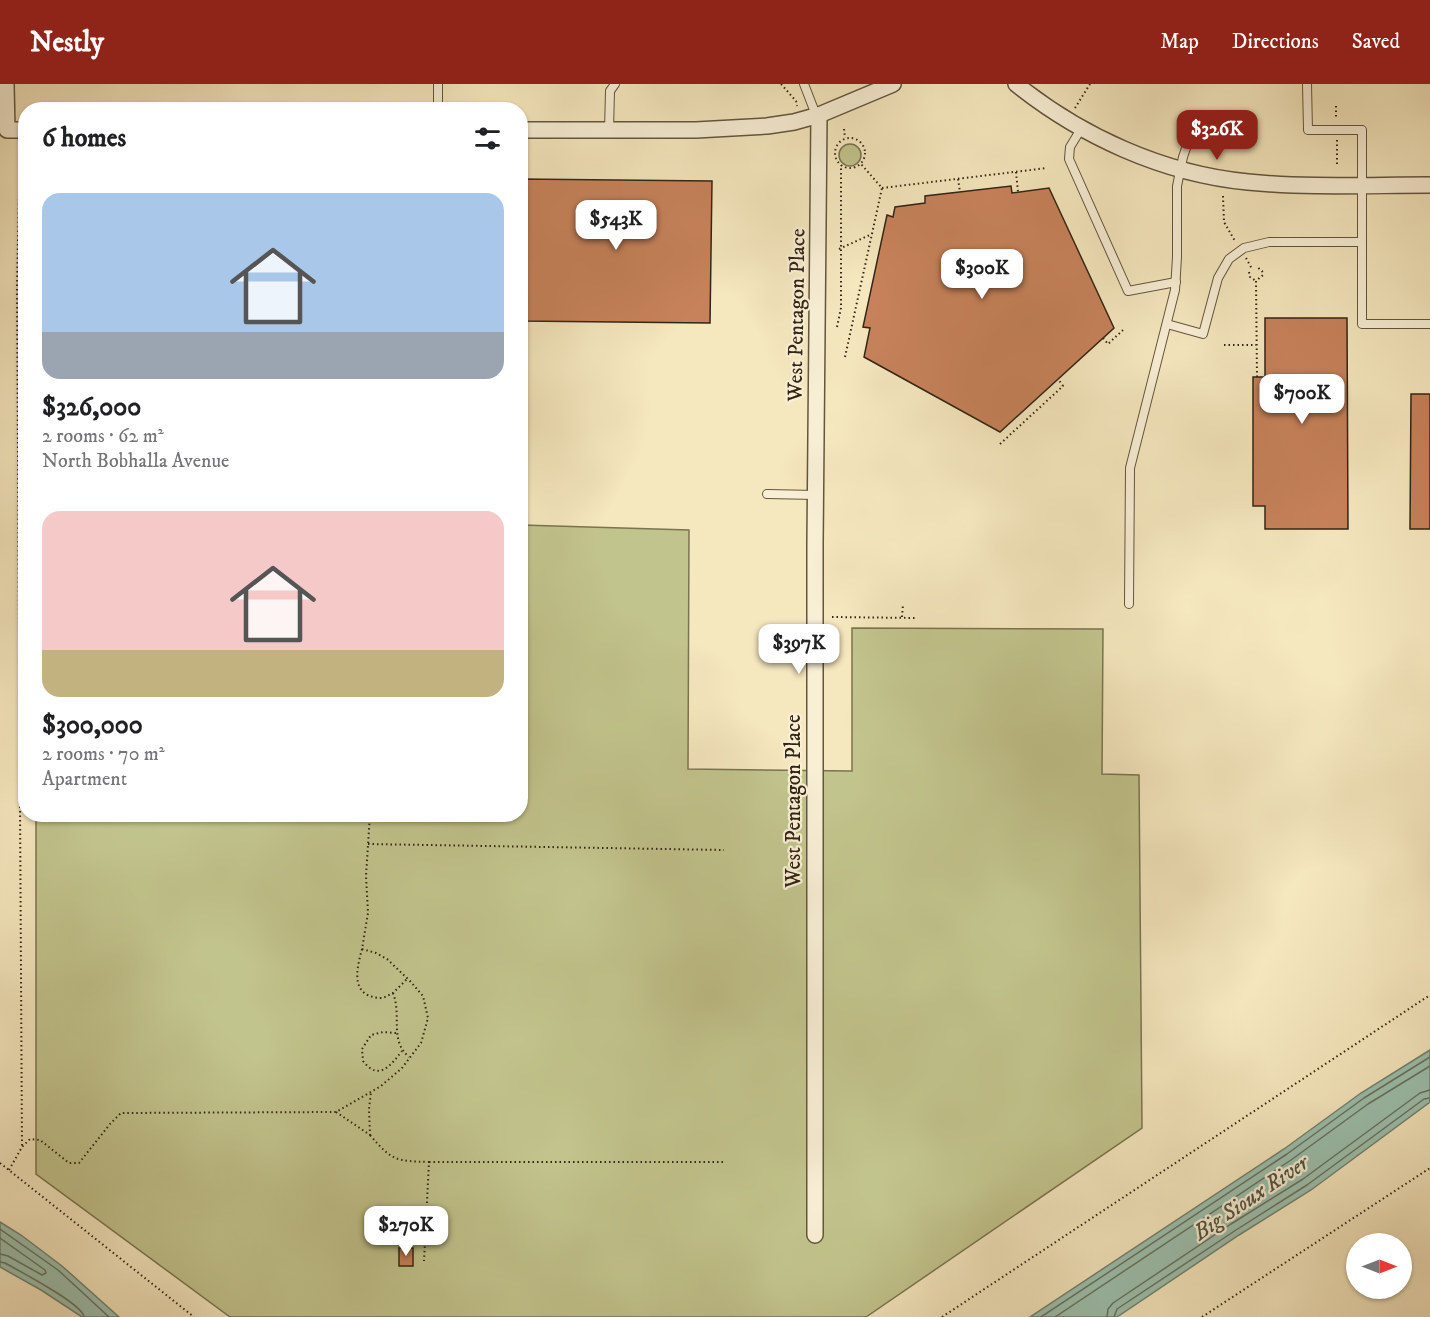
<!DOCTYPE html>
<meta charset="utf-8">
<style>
body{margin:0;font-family:"IM FELL DW Pica",serif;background:#f2f2f2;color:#202124;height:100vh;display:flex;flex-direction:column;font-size:22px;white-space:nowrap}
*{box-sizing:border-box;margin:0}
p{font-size:20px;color:#757577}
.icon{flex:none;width:33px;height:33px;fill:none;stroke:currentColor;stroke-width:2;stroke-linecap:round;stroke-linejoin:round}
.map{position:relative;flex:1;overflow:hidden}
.side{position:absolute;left:18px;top:18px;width:510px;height:720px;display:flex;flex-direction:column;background:#fff;border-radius:24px;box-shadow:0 2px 4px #0004}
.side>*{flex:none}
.needle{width:39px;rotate:90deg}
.buttons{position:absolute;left:1346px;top:1149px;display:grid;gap:12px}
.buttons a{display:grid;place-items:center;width:66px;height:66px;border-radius:50%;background:#fff;box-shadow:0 2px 4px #0004;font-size:30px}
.price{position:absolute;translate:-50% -51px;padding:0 14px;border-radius:12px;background:#fff;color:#222;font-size:20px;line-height:39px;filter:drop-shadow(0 2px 3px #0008)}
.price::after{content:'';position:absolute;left:50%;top:36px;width:18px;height:14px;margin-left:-9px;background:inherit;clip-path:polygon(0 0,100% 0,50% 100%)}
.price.on{background:#8f2418;color:#fff}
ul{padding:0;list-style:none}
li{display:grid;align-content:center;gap:12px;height:318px;padding:0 24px}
li span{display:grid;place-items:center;height:186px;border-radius:18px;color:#555}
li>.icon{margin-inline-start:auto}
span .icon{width:108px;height:108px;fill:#fffc;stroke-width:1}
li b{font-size:26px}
h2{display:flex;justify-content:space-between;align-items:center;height:72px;padding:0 24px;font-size:26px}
header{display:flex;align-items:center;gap:36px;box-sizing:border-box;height:84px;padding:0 30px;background:#8f2418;color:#fff}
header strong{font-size:28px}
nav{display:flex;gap:33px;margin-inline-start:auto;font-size:21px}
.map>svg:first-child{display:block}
.green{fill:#c2c48d;stroke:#7a7450;stroke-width:1.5}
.water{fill:#9cc0ae;stroke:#728270;stroke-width:1.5}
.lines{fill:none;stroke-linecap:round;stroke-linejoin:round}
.shore{stroke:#677261;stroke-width:1.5}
.building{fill:#c7825b;stroke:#322514;stroke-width:1.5}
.lane-casing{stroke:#63563e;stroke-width:10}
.street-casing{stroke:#63563e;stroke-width:18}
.path{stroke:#322514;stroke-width:2;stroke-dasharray:1.5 3;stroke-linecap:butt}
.lane{stroke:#f8efd5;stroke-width:8}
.street{stroke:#f8efd5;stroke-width:15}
.labels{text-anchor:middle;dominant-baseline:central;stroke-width:4.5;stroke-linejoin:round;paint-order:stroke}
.street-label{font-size:21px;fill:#322514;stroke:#f8efd5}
.water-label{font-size:22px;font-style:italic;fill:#525442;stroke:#f8efd5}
</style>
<header>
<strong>Nestly</strong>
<nav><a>Map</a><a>Directions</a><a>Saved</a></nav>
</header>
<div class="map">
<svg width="1430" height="1233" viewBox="0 0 1430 1233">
<rect width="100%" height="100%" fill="#f5e7be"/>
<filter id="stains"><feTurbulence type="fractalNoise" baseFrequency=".00333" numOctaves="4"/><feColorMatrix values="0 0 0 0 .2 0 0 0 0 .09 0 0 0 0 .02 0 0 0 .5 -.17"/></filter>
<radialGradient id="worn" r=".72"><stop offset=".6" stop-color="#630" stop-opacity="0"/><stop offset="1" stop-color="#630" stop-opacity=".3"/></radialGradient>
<g class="green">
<circle cx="850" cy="71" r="11"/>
<polygon points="521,441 689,446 688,685 852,687 852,544 1103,545 1102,690 1139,691 1142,1044 866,1233 230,1233 36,1090 36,731 520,730"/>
</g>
<g class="water">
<polygon points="1430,966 1430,1018 1311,1106 1239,1151 1117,1233 1030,1233 1284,1065 1361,1009"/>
<polygon points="0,1138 21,1151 62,1182 119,1233 82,1233 41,1206 0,1183"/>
</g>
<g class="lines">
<g class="shore">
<polyline points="0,1145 58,1186 109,1233"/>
<polyline points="0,1154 45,1186 46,1189 42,1191 8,1172 0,1170"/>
<path d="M 0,1178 L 5,1179 C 19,1187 83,1220 84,1233"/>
<polyline points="1041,1233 1287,1070 1364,1014 1430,973"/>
<polyline points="1055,1233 1291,1076 1368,1020 1430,982"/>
<polyline points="1107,1233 1108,1225 1113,1219 1231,1140 1303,1095 1420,1009 1430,1006"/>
<polyline points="1114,1233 1117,1225 1236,1146 1307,1101 1424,1015 1430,1014"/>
</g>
</g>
<g class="building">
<polygon points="520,95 712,97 710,239 520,237"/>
<polygon points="1011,102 1012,109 1049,104 1114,244 1000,348 864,273 870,244 863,243 887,131 893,133 895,123 925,119 925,112"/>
<polygon points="1265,234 1347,234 1348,445 1265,445 1265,422 1253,422 1253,293 1265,293"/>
<polygon points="1411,310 1430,310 1430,445 1410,445"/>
<rect x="399" y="1164" width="14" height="18"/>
</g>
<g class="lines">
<g class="lane-casing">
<g id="lane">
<polyline points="804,0 816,31"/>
<polyline points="1307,0 1308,46 1362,46 1362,240 1430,240"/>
<polyline points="438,26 438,0"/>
<polyline points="1081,45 1070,63 1069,75 1128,207 1176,198"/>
<polyline points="609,46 610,7 615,0"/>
<polyline points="1167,240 1203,250 1218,194 1229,175 1244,164 1269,158 1362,158"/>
<polyline points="767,410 816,411"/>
<polyline points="1129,520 1130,384 1175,206 1177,173 1177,102 1183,73 1197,32"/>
</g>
</g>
<g class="street-casing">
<g id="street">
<polyline points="6,0 7,46 26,46"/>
<path d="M 1016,0 C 1081,52 1163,90 1248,98 C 1308,104 1369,101 1430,101"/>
<polyline points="520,46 696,46 767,42 794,38 819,31 893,0"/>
<polyline points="815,1151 815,460 819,31"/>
</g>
</g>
<g class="path">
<polyline points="781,0 796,17 797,22"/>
<polyline points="1336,22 1336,35"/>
<polyline points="1075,24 1090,0"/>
<polyline points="844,45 845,54"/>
<circle cx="850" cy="69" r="15"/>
<polyline points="1337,56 1337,83"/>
<polyline points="20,61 17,203 22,1063"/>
<polyline points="1016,88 1018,108"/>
<polyline points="958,95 960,108"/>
<polyline points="882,104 1047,84"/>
<polyline points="1223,112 1224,138 1235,157"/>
<polyline points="796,165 803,165"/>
<polyline points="839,165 872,150"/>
<polyline points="1246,174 1252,185"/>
<polyline points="1249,188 1250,193 1256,197"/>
<polyline points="837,243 841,224 841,81"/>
<polyline points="1103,254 1108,260 1123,246"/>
<polyline points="1224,261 1256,261"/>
<polyline points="845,273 882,104 861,80"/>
<polyline points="1257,293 1256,197 1263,191 1262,187 1257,183"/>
<polyline points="1000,360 1063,302 1058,295"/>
<polyline points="832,533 916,534"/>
<polyline points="902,533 903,520"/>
<polyline points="368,760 724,766"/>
<path d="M 362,865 C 356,887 350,914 383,914 L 393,909 L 407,895"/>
<path d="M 393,909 C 402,932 389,956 409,973"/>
<path d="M 396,949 L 383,948 L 371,951 L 362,965 L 363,977 C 379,998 391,981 402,967"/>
<polyline points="336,1028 370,1051 369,1025 371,1008"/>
<path d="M 370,1051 C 392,1077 396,1077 429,1078 L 424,1177"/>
<polyline points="429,1078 724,1078"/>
<polyline points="0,1079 194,1233"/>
<polyline points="9,1086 22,1063 30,1055 40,1056 69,1079 79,1079 110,1040 121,1029 336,1028 381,1002 402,984 421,959 428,934 423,912 410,897 387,875 376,869 362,865 368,829 366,792 370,730"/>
<polyline points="942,1233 1430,911"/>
<polyline points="1202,1233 1430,1084"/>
</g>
<use href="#lane" class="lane"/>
<use href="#street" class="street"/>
</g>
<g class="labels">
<g class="street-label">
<text transform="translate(797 231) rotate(-89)">West Pentagon Place</text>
<text transform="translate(794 717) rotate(-90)">West Pentagon Place</text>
</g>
<g class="water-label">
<text transform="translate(1251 1114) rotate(-34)">Big Sioux River</text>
</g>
</g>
<rect width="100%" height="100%" filter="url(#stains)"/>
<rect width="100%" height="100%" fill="url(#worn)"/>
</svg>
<div class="buttons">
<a><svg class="needle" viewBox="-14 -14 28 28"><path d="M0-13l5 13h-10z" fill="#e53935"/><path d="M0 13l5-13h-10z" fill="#757577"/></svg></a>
</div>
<b class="price on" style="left:1217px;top:77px">$326K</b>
<b class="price" style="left:616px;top:167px">$543K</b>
<b class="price" style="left:982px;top:216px">$300K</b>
<b class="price" style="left:1302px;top:341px">$700K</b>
<b class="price" style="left:799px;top:591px">$397K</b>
<b class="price" style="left:406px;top:1173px">$270K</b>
<section class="side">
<h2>6 homes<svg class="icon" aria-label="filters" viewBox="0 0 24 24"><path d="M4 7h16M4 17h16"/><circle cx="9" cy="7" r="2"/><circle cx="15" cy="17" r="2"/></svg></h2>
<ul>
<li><span style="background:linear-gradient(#a9c7e8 75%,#9aa5b1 0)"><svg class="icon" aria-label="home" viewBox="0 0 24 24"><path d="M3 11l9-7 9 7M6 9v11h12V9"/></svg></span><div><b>$326,000</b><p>2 rooms · 62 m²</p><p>North Bobhalla Avenue</p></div></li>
<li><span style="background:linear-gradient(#f6c9c9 75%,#c2b280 0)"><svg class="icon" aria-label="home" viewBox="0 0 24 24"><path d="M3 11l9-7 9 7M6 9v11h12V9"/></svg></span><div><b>$300,000</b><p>2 rooms · 70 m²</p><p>Apartment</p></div></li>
</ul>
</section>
</div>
